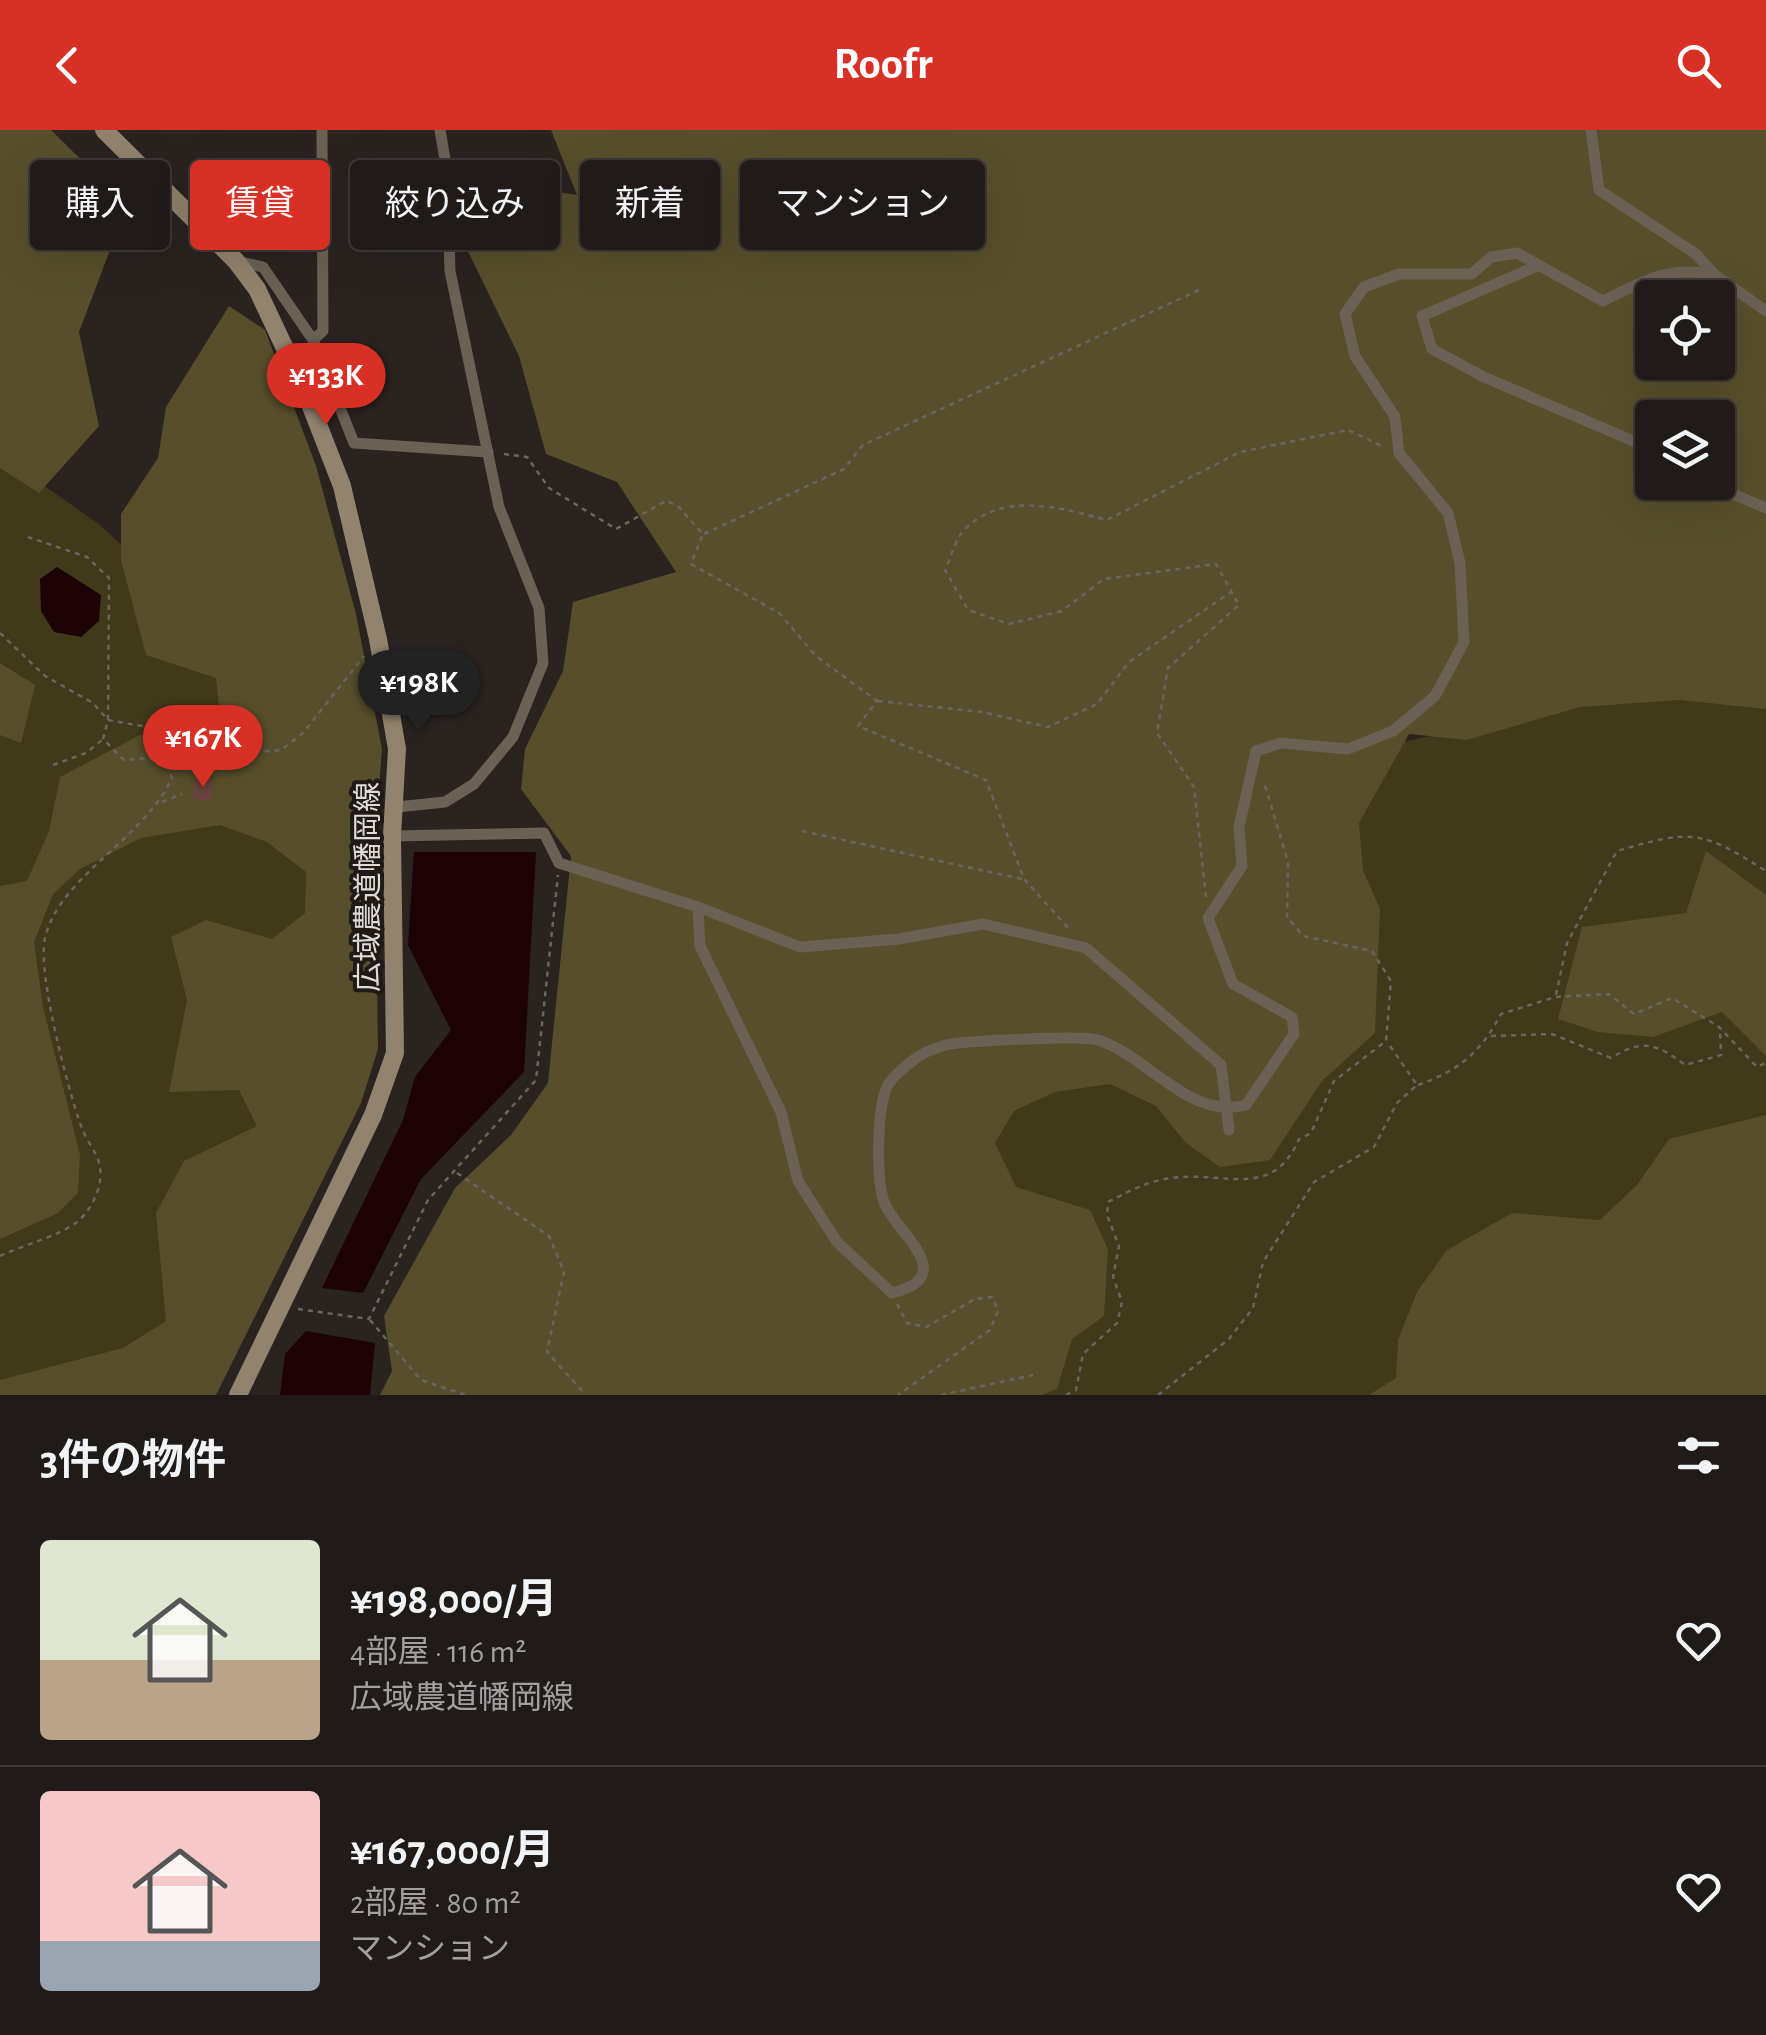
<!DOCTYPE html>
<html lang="ja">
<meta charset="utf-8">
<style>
body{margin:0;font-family:"Alegreya Sans","Noto Sans JP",sans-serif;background:#2d2725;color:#f1f3f6;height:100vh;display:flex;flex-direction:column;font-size:38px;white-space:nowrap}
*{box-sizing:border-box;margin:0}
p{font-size:32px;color:#a2a1a2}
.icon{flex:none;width:55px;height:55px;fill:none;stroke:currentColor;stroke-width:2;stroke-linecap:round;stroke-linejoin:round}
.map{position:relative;height:1265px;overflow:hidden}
.drawer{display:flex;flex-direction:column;background:#201a18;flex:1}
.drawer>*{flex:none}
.top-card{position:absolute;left:30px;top:30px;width:1000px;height:90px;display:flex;gap:20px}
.fabs{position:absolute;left:1635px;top:150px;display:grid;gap:20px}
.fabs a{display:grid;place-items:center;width:100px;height:100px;border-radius:10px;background:#201a18;box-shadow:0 10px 40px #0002,0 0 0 2px #3d3837;font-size:50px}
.price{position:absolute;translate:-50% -85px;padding:0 22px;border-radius:35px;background:#d93025;color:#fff;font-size:32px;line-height:65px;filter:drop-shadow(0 2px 5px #0008)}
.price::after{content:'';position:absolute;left:50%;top:60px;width:30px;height:22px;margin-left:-15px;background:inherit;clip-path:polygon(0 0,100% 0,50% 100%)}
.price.current{background:#222;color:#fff}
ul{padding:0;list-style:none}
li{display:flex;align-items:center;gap:30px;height:250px;padding:0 40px}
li+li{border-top:2px solid #3d3837}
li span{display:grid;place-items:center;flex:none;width:280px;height:200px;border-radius:10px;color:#555}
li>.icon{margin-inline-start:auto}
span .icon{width:120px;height:120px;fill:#fffc;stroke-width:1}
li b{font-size:42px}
h2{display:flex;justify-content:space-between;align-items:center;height:120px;padding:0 40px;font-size:42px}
.tag{padding:0 35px;border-radius:10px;background:#201a18;box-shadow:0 10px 40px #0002,0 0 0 2px #3d3837;font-size:35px;line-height:90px}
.tag.current{background:#d93025;color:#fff}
header{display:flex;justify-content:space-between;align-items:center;height:130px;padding:0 40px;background:#d93025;color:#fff;font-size:45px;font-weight:700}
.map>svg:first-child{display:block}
.green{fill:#40391a}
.forest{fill:#574f2c;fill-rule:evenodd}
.water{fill:#1d0206}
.building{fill:#6a453d}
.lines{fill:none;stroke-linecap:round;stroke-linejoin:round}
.path{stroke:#6b6562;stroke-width:2.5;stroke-dasharray:5 5;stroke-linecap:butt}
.street{stroke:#6b6154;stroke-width:11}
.secondary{stroke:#92836e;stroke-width:18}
.labels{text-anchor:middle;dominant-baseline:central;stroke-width:8;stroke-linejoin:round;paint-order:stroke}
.street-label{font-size:30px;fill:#dedad7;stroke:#201a16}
</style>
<header><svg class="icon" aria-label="back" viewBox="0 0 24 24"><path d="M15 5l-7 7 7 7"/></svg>Roofr<svg class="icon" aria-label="search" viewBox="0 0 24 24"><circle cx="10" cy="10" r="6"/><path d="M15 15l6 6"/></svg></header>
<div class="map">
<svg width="1766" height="1265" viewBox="0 0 1766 1265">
<rect width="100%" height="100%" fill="#2a2320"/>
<g class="green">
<polygon points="0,325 99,394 137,430 231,540 316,727 269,1004 178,1200 8,1265 0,1265"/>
<polygon points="1579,559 1766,561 1766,1023 1408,1265 992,1265 976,1021 1013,956 1341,683 1381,616 1467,599"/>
</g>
<g class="forest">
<polygon points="0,0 51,0 127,75 79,202 99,296 39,363 0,338"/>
<path d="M 551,0 L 1766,0 L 1766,579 L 1680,570 L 1580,577 L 1467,610 L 1409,604 L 1359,693 L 1363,740 L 1380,779 L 1375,903 L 1322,951 L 1270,1030 L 1220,1037 L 1186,1013 L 1156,976 L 1110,954 L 1055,962 L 1014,981 L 995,1013 L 1016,1057 L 1090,1080 L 1108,1119 L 1104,1186 L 1072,1209 L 1057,1259 L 1041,1265 L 380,1265 L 392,1241 L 384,1186 L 455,1058 L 511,1005 L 548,953 L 571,726 L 521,659 L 525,619 L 563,541 L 573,472 L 676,442 L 617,352 L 546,324 L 519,226 L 461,107 L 468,48 L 577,65 ZM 1652,168 L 1718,168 L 1718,232 L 1652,232 ZM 1652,288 L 1718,288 L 1718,352 L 1652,352 Z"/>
<polygon points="229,176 265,200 316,336 356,484 382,619 375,711 378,919 361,973 216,1265 0,1265 0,1250 123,1218 166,1191 156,1083 184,1031 257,996 239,960 169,962 187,870 171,807 206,790 272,809 305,783 306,742 267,712 220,695 141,708 80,739 53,764 34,812 43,877 80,1025 78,1063 58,1083 0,1109 0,756 27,751 49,701 60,647 140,605 223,614 216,548 146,525 121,430 121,384 158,328 166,277"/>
<polygon points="0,533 35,555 21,613 0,605"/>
<polygon points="1706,721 1766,765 1766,926 1722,882 1653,907 1598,902 1558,889 1582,797 1686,783"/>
<polygon points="1766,985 1766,1265 1369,1265 1396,1248 1398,1210 1417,1162 1447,1120 1512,1083 1600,1090 1637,1055 1669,1009"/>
</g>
<g class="water">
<polygon points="57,437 101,465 99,491 81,507 54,502 41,481 40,449"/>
<polygon points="414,722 536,722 524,942 421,1049 363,1163 322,1158 403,990 415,947 451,900 408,815"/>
<polygon points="306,1201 375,1213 370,1265 280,1265 285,1224"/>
</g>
<polygon class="building" points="194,649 213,649 212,671 193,670"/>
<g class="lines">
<g class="path">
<polyline points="504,324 527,327 549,358 616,399 666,371 677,375 703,404 691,434 779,483 816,526 877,571 858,596 986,650 1024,749 1069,799"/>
<polyline points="704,404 844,339 863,315 1199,160"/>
<polyline points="0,503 45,546 93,573 108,590 204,607 258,622 281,620 303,603 364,526"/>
<polyline points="878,571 982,582 1048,597 1097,574 1129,532 1231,462"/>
<polyline points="53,635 86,623 102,610"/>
<polyline points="162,672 182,664"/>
<polyline points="802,701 1022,749"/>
<path d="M 1206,767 L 1194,657 L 1157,603 L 1168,538 L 1239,475 L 1216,434 L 1104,449 L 1062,481 L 1009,494 L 968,480 L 945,440 C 951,427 956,407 966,398 C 1005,361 1061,378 1107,390 L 1240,322 L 1348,300 L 1382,316"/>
<path d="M 1556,865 L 1567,813 L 1617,721 C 1692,699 1701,700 1766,741"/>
<path d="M 1491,906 L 1552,904 L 1611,928 C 1643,908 1657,914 1685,935 L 1721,925 L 1720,899"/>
<path d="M 1418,955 C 1460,940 1480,923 1501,884 L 1555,867 L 1609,864 L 1634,884 L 1672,868 L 1719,897 L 1757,937 L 1766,933"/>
<polyline points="457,1043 549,1106 564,1142 547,1222 586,1265"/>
<path d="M 0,1126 C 23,1115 57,1107 77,1092 C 92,1080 103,1056 100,1037 C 98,1023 85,1009 81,996 C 68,959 37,843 45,808 C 59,747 144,709 172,648 L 166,632 L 148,628 L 124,630 L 103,609 L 108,590 L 109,448 L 87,427 L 28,407"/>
<polyline points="897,1174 907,1193 926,1197 975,1169 992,1167 998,1181 990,1200 898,1265"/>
<polyline points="298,1179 369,1189 428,1070 536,950 558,745"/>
<polyline points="370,1190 421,1250 466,1265"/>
<polyline points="941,1265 1033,1245"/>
<path d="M 1066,1265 L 1076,1260 L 1083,1224 L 1117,1193 L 1122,1172 L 1113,1147 L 1119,1116 L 1107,1085 L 1108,1072 C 1133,1059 1154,1048 1182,1047 C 1231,1044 1274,1067 1299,1009 L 1311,1003 L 1334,951 L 1386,911 L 1391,851 L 1372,821 L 1303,806 L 1287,787 L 1288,732 L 1264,652"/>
<polyline points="1158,1265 1229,1209 1253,1178 1263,1132 1314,1052 1374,1017 1397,973 1417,955 1388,913"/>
</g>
<g class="street">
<polyline points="1591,0 1599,60 1696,124 1715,145 1766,181"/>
<polyline points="236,131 263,137 313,210 354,313 488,322"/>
<polyline points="1537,136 1422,186 1432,219 1484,247 1652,319"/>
<polyline points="313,210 323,201 322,0"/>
<polyline points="1704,352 1766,378"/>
<polyline points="397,677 445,672 474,654 513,607 543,533 539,478 499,377 450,141 447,41 440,0"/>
<polyline points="392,706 544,703 559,733 698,777 800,817 899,809 983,794 1086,818 1221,935 1229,1000"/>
<path d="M 698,777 L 700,816 L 781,982 L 798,1051 L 837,1112 L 892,1163 C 962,1146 895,1102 884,1072 C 876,1047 877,984 886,959 C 889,950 904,937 912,931 C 920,924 935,918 946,915 C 964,911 1082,905 1098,910 C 1150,927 1188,990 1246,975 L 1294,904 L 1292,887 L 1233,854 L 1208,788 L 1242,736 L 1239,697 L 1256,621 L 1281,613 L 1348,619 L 1393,601 L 1435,566 L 1464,512 L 1460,433 L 1448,383 L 1399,323 L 1395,287 L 1355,226 L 1345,184 L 1364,157 L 1399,144 L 1472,144 L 1491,127 L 1517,123 L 1603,171 C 1643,151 1671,135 1715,145"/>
</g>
<polyline class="secondary" points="104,0 236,131 257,159 305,261 342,356 378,509 397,619 392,706 395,923 373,985 238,1265"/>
</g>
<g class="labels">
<g class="street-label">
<text transform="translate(369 757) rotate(-90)">広域農道幡岡線</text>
</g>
</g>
</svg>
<div class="fabs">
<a><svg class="icon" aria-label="locate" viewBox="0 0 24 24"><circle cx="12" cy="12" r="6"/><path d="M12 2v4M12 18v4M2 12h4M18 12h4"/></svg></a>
<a><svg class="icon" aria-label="layers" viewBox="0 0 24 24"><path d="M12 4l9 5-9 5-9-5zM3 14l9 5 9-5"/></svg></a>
</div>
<b class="price" style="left:326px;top:298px">¥133K</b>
<b class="price current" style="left:419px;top:605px">¥198K</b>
<b class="price" style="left:203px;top:660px">¥167K</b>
<div class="top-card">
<a class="tag">購入</a>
<a class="tag current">賃貸</a>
<a class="tag">絞り込み</a>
<a class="tag">新着</a>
<a class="tag">マンション</a>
</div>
</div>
<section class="drawer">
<h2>3件の物件<svg class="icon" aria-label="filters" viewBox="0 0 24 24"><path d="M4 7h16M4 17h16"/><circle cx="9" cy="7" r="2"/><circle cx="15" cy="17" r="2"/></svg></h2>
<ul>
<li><span style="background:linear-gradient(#dfe7d0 60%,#b9a48a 0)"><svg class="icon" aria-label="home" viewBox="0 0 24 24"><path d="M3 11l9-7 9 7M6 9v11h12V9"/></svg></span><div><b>¥198,000/月</b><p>4部屋 · 116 m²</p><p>広域農道幡岡線</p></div><svg class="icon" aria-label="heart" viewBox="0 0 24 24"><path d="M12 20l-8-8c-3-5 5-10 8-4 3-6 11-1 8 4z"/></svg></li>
<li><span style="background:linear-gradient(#f6c9c9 75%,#9aa5b1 0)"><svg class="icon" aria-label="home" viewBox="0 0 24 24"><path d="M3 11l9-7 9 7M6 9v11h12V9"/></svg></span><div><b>¥167,000/月</b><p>2部屋 · 80 m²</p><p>マンション</p></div><svg class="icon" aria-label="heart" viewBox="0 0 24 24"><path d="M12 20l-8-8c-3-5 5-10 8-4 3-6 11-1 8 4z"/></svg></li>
</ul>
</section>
